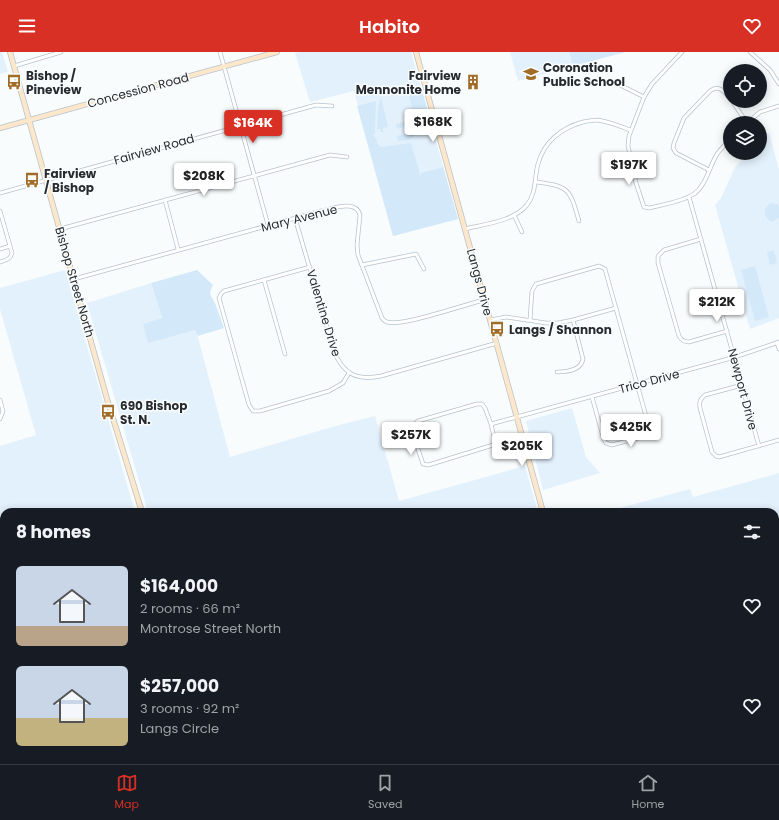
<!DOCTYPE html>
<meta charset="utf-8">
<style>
body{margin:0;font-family:Poppins,sans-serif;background:#20242c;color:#f1f3f6;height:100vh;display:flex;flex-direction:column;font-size:15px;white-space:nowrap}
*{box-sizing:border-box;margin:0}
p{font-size:13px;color:#9ea1a6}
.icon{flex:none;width:22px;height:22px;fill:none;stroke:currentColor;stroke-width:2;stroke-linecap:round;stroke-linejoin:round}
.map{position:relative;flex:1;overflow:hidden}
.side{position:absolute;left:0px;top:456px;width:779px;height:256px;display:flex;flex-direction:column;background:#171b24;border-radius:12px 12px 0 0;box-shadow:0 2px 10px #0003}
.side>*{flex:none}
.controls{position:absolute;left:723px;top:12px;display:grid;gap:8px}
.controls a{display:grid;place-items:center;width:44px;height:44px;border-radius:50%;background:#171b24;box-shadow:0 2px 10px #0003;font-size:20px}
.price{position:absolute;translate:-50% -34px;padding:0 9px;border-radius:4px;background:#fff;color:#222;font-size:13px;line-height:26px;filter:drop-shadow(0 1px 2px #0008)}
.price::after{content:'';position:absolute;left:50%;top:24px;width:12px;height:9px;margin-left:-6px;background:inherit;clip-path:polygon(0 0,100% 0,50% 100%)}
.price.active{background:#d93025;color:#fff}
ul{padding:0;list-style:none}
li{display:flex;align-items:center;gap:12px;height:100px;padding:0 16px}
li span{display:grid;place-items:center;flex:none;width:112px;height:80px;border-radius:6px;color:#555}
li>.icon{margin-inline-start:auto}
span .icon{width:48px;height:48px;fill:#fffc;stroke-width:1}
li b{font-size:17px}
h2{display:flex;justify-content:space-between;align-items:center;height:48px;padding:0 16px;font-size:17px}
header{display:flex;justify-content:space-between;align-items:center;height:52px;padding:0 16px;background:#d93025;color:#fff;font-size:18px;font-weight:600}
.dock{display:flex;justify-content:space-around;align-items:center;height:56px;border-top:1px solid #363941;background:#171b24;font-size:11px;color:#9ea1a6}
.dock a{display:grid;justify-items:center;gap:2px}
.dock .active{color:#d93025}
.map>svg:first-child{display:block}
.built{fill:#e3f1fd}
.green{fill:#d3e9fa}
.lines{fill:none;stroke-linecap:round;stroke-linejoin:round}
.stream{stroke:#658094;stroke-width:1}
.street-casing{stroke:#b7c2cb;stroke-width:4.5}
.secondary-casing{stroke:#b7c2cb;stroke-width:6}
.street{stroke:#fff;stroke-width:3}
.secondary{stroke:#fce7cb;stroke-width:4.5}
.labels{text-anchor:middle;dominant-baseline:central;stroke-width:3;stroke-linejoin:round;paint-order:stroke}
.poi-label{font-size:12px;font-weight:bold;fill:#272b2f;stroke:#f9fcfd;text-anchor:start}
.street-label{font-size:12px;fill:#272b2f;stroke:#f9fcfd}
</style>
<header><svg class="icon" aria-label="menu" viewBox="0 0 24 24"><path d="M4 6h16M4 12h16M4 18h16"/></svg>Habito<svg class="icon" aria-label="heart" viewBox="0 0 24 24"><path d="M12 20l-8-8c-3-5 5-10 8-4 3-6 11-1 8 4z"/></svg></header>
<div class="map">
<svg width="779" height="712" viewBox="0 0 779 712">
<rect width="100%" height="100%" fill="#f9fcfd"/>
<g class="built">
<polygon points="0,0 2,0 8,20 0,22"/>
<polygon points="300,0 411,0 458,167 393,184 354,39 310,50 295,1"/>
<polygon points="510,0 569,0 573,14 518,29"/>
<polygon points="769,81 779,117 779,266 750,277 715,153 721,146 735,115 749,101 760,101 760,90"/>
<polygon points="65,218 135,460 4,460 4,547 0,548 0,394 36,383 0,257 0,236"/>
<polygon points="151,231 162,267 196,278 230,405 332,375 375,364 399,449 525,414 538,460 148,460 87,251"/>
<polygon points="572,356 586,405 600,421 543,438 526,369"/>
<polygon points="779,421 779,644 775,645 775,460 605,460 690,437 693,445"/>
<polygon points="779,660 779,712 622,712 620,708 775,708 775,661"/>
<polygon points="43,708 206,708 208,712 182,712 181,709 166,712 44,712"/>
<polygon points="219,708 559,708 544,712 220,712"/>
</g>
<g class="green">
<polygon points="569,0 626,0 573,14"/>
<polygon points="422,39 427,56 413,59 409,44 414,41"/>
<polygon points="381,45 388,75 383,76 383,80 381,80 380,77 377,77 378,55"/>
<polygon points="376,49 375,81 373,83 376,87 378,93 382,95 411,91 421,125 421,121 443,115 458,167 393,184 357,54"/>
<polygon points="427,58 432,74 417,61"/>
<polygon points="415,61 416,62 431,75 418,78 417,76 420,75 419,70 416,71 414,62"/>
<polygon points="408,69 410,73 397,77 396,72"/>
<polygon points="416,79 417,81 409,88 398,89 397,84"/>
<path d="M 771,151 L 777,152 L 779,155 L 779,166 L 772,170 C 763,166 762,156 771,151 Z"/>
<polygon points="774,198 777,211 770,213 767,200"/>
<polygon points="755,214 769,265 755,269 741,218"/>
<polygon points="197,218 213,233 210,240 211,244 215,251 224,276 198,284 195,278 148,291 143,272 162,266 151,231"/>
</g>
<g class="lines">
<g class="stream">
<polyline points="775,651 779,650"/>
<polyline points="555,712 573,708"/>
</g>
<g class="street-casing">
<g id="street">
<polyline points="220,0 268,173"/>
<path d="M 682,0 L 652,32 L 644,45 L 629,84 L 628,94 L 636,131 L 644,155 L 650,156 C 664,152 682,150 694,142 C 706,133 709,116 716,104 C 719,98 725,93 730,88"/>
<polyline points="750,0 770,18 779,32"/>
<polyline points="14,14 61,0"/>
<polyline points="616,31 644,45"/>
<polyline points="732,49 747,71"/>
<polyline points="747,71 760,60 779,54"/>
<path d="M 709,118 L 676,101 L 673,96 L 674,91 L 684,66 L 710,39 C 719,32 725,40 730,47"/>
<path d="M 536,130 C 569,134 570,137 579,169"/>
<polyline points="0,141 316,53 332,54"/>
<polyline points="689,145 759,394"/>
<polyline points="165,148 178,197"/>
<path d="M 0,159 L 12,201 C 10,208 6,208 0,210"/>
<polyline points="514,163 522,180"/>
<path d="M 295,166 L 334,299 C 343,322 357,329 381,324 L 497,291"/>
<polyline points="60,177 330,103 347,105"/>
<path d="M 465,177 C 485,172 514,169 527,153 C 537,140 534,126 538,112 C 544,90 561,76 583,70 C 588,69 593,68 598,68 C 609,70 620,74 630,78"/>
<path d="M 701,187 L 664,198 L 658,204 L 658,211 L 679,284 C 681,288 684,290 689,290 L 727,279"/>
<polyline points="0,197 10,194"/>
<polyline points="362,213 416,202 424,217"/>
<polyline points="310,215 224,239 221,242 219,246 249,353 253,359 260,359 329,339 343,331 349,321"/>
<path d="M 74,227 L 321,159 C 332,157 356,147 360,163 L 357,193 L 358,203 L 382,266 C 384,268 384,269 387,270 C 402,275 466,252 484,248"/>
<polyline points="264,228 285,302"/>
<polyline points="490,268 506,265 546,271 558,271 573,268 616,256"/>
<polyline points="530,268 532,239 536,232 599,214 605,217 649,375 649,379 645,384 612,393 606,391 604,388 592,345"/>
<polyline points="777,291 779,297"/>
<path d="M 557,320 C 567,320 581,318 583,307 L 573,268"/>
<path d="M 742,333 L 705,343 C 700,347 699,350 700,356 L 712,400 L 716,404 L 719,405 L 779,388"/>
<polyline points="0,348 3,359 0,367"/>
<polyline points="491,372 485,356 482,352 477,352 418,369 412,374 412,379 423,412 428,413 435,411 493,393 495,389 491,372 735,305 779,290"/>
<polyline points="775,544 779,543"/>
<polyline points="0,588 4,587"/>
<polyline points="0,666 4,680 0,681"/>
<polyline points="2,712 17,708"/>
</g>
</g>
<g class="secondary-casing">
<g id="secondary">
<polyline points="10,0 107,347 142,460"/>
<polyline points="416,0 543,460"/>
<polyline points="0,76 277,0"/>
<polyline points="213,708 214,712"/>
<polyline points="612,708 614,712"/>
</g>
</g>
<use href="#street" class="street"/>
<use href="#secondary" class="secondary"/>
</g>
<defs>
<g id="school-bare" transform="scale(1.2)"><path d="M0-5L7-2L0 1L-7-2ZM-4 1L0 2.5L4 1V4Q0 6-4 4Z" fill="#a16c25" stroke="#f9fcfd" stroke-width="2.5" paint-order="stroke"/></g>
<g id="bus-bare" transform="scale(1.2)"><path d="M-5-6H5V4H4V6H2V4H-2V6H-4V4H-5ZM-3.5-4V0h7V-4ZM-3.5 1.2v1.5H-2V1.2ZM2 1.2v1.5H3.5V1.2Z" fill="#a16c25" stroke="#f9fcfd" stroke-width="2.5" paint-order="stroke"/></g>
<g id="building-bare" transform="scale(1.2)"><path d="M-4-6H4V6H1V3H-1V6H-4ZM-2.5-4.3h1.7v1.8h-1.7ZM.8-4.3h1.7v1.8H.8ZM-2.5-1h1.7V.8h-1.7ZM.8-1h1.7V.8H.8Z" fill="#a16c25" stroke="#f9fcfd" stroke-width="2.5" paint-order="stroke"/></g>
</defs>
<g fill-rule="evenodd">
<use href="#school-bare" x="531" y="22"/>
<use href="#bus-bare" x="14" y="30"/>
<use href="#building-bare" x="473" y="30"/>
<use href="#bus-bare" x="32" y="128"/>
<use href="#bus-bare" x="497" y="277"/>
<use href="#bus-bare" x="108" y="360"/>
</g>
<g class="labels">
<g class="poi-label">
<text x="543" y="15">Coronation<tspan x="543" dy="14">Public School</tspan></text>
<text x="26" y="23">Bishop /<tspan x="26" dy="14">Pineview</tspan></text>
<text x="461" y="23" text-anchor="end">Fairview<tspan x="461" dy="14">Mennonite Home</tspan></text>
<text x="44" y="121">Fairview<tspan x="44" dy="14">/ Bishop</tspan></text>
<text x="509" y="277">Langs / Shannon</text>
<text x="120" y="353">690 Bishop<tspan x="120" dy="14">St. N.</tspan></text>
</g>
<g class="street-label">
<text transform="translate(138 38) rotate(-15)">Concession Road</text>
<text transform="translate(154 97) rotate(-16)">Fairview Road</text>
<text transform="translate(299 166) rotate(-14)">Mary Avenue</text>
<text transform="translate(75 230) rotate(74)">Bishop Street North</text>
<text transform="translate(480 230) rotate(75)">Langs Drive</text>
<text transform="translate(324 261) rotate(73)">Valentine Drive</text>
<text transform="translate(649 329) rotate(-15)">Trico Drive</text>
<text transform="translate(743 337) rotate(75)">Newport Drive</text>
</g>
</g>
</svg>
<div class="controls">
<a><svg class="icon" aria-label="locate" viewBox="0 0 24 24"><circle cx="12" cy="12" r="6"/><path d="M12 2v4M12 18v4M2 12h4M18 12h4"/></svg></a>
<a><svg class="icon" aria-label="layers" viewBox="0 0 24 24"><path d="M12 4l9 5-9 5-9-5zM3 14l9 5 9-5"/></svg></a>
</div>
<b class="price" style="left:433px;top:91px">$168K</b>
<b class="price active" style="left:253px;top:92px">$164K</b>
<b class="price" style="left:629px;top:134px">$197K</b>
<b class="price" style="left:204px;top:145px">$208K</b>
<b class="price" style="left:717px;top:271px">$212K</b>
<b class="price" style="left:631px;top:396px">$425K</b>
<b class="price" style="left:411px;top:404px">$257K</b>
<b class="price" style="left:522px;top:415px">$205K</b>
<section class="side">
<h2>8 homes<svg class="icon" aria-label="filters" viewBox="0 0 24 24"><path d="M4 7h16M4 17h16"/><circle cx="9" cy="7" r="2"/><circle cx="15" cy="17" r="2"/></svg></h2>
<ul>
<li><span style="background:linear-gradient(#c9d6e8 75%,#b9a48a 0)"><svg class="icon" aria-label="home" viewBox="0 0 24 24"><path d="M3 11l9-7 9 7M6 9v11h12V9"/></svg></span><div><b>$164,000</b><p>2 rooms · 66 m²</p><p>Montrose Street North</p></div><svg class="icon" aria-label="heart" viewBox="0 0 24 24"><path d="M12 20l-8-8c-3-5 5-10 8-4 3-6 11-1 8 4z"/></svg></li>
<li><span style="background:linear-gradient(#c9d6e8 65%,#c2b280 0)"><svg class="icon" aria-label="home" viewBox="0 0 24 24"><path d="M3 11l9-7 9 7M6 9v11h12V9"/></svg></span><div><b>$257,000</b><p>3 rooms · 92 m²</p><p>Langs Circle</p></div><svg class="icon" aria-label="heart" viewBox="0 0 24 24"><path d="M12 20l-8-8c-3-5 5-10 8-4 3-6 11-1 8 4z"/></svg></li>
</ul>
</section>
</div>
<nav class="dock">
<a class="active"><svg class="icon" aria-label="map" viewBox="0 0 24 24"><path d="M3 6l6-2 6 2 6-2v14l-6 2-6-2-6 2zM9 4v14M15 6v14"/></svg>Map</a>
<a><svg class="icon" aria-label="saved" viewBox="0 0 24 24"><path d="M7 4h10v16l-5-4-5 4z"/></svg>Saved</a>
<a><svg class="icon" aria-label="home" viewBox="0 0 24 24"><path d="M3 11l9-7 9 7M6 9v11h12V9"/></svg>Home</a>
</nav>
